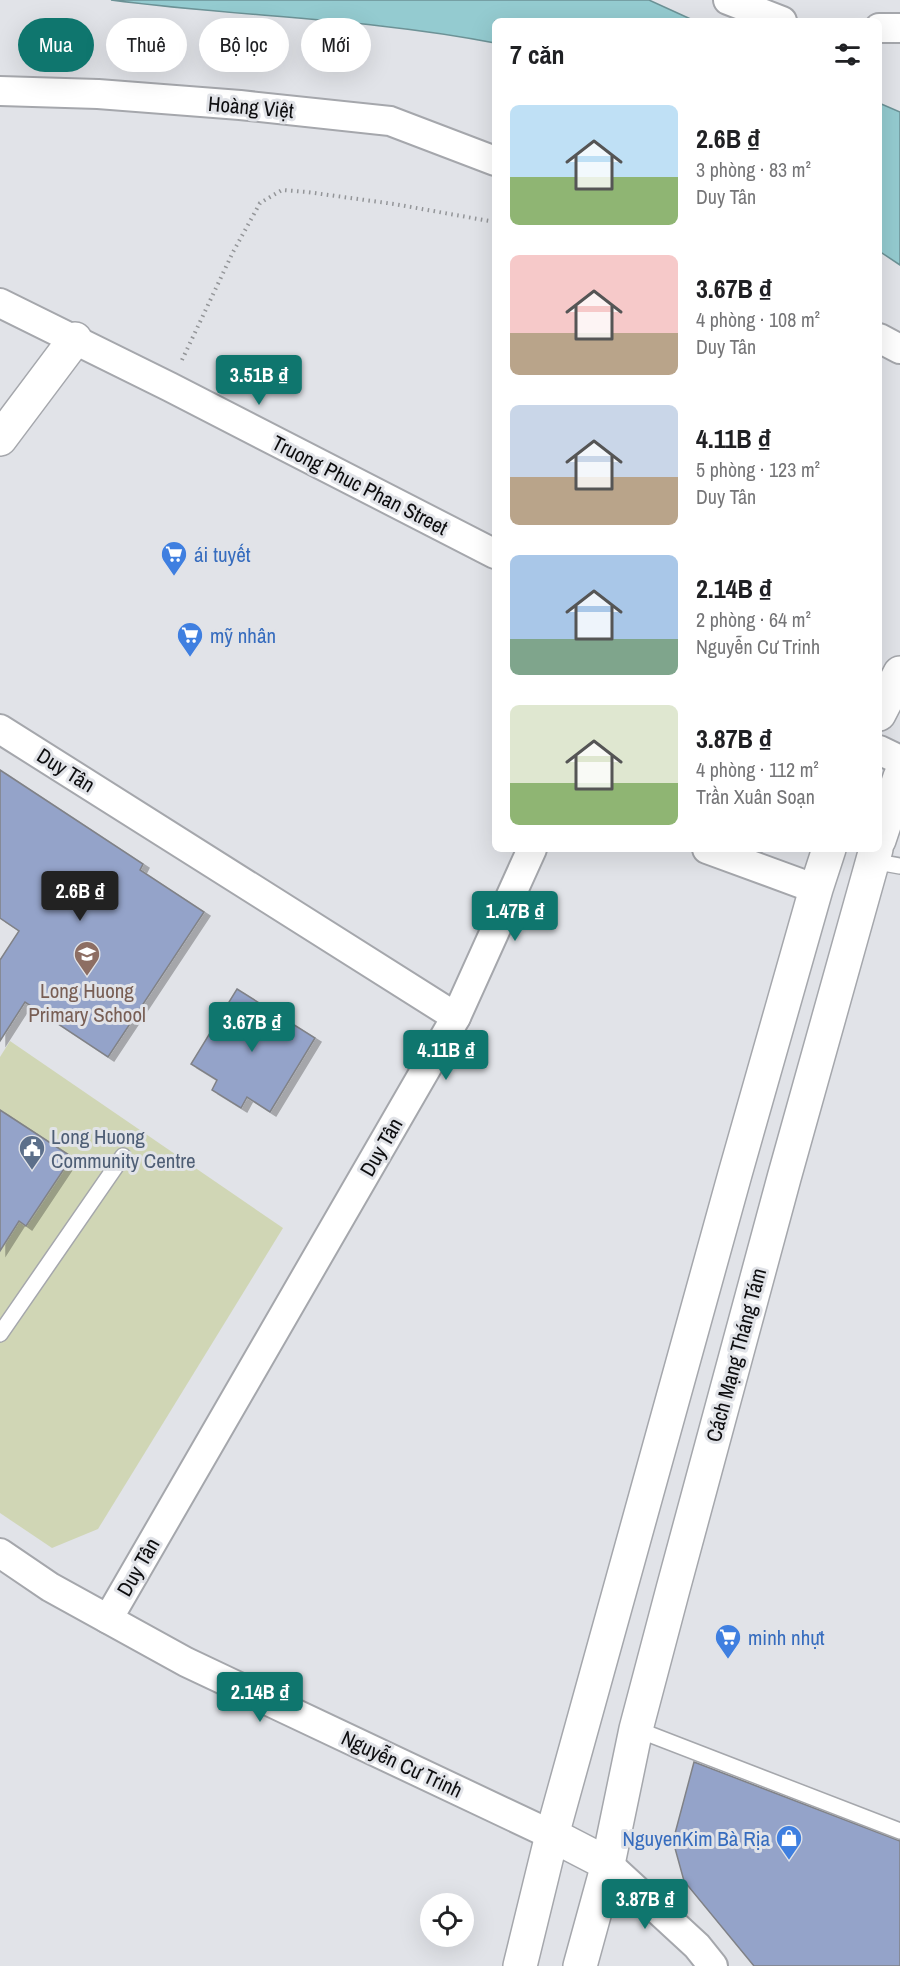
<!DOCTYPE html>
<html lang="vi">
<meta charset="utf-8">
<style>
body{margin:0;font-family:"Archivo Narrow",sans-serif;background:#f6f6f6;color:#202124;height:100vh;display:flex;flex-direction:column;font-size:22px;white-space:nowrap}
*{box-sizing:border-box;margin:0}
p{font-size:20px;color:#757577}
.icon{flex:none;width:33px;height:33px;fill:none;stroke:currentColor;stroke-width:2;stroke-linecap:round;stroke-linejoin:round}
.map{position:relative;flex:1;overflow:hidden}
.side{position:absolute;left:492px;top:18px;width:390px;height:834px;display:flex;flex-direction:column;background:#fff;border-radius:9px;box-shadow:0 6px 24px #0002}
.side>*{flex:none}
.hud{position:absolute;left:18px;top:18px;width:384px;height:54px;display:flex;gap:12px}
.buttons{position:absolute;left:420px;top:1893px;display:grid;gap:12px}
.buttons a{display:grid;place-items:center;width:54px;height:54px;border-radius:50%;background:#fff;box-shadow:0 6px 24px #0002;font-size:30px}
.price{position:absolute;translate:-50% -51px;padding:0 14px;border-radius:6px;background:#0f766e;color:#fff;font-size:20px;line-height:39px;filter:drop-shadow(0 2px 3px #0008)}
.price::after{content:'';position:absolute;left:50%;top:36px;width:18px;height:14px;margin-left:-9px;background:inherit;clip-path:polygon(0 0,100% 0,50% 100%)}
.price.selected{background:#222;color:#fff}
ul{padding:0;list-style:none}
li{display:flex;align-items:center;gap:18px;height:150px;padding:0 18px}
li span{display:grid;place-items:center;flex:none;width:168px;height:120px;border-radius:9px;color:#555}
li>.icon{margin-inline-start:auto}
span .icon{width:72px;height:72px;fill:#fffc;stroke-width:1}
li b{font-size:26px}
h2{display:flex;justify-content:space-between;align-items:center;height:72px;padding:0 18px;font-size:26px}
.pill{padding:0 21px;border-radius:27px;background:#fff;box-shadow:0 6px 24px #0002;font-size:21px;line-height:54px}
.pill.selected{background:#0f766e;color:#fff}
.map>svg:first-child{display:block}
.green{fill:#d0d6b5}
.water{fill:#94cbd0;stroke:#6c9296;stroke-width:1.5}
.building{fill:#94a3c9;stroke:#808287;stroke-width:1.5;filter:url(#shadow)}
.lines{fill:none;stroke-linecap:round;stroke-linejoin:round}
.service-casing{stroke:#a5a7ac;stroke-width:18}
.minor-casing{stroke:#a5a7ac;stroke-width:32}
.tertiary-casing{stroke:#a5a7ac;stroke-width:36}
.primary-casing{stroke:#a5a7ac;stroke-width:36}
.path{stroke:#939598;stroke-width:4;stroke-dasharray:1.5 4.5;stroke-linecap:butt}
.service{stroke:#fff;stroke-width:15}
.minor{stroke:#fff;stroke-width:28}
.tertiary{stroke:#fff;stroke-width:33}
.primary{stroke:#fff;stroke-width:33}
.labels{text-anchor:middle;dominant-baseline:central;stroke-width:6;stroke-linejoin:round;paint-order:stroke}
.street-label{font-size:21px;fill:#0d0d0f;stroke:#e1e3e8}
.shop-label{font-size:21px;fill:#366cbe;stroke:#e1e3e8;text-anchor:start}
.education-label{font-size:21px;fill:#785e54;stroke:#e1e3e8}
.service-label{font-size:21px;fill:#4e5e75;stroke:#e1e3e8;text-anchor:start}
</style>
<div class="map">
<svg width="900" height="1966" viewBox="0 0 900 1966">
<defs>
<filter id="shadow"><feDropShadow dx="6" dy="4" stdDeviation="0" flood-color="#0004"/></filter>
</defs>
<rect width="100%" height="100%" fill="#e1e3e8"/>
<polygon class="green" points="10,1041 283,1228 98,1529 52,1548 0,1513 0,1057"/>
<g class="water">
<path d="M 111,0 L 649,0 L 695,21 L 495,21 L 495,43 C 369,18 239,17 111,0 Z"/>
<polygon points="879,103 900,112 900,265 879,251"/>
</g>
<g class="building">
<polygon points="0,770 143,864 140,870 204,912 108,1057 25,1002 0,1041 0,960 19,931 0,918"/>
<polygon points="237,989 315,1038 270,1112 247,1097 241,1108 212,1090 217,1080 191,1064"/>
<polygon points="0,1110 72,1157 26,1226 19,1221 0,1251"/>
<polygon points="694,1762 900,1841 900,1966 754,1966 684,1881 673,1841"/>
</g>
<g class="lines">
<g class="service-casing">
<g id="service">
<polyline points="872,861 900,866"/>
<polyline points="0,1334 123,1156"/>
<polyline points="636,1729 900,1831"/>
</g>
</g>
<g class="minor-casing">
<g id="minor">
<polyline points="728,0 782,21"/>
<polyline points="879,28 900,28"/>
<polyline points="0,91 98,94 240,105 390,121 495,161"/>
<polyline points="0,303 170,387 495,554"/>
<polyline points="879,338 900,349"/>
<polyline points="0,729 456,1017 108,1619"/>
<polyline points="879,750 900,760"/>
<polyline points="707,849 816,889"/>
<polyline points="456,1017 532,849"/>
<polyline points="0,1553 50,1587 186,1662 552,1835"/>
<polyline points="608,1864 697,1946 713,1966"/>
</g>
</g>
<g class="tertiary-casing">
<polyline id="tertiary" points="0,439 75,339"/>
</g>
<g class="primary-casing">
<g id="primary">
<polyline points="879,714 900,673"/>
<polyline points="879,840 900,777"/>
<polyline points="552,1835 608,1864"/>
<polyline points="520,1966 552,1835 735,1174 816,889 829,849"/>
<polyline points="580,1966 608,1864 636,1729 673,1589 784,1178 876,849"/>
</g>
</g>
<polyline class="path" points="182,360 233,252 260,203 282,190 307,192 394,204 495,222"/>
<use href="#service" class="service"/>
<use href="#minor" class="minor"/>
<use href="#tertiary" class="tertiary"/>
<use href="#primary" class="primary"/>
</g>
<defs>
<g id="supermarket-pin" transform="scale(1.35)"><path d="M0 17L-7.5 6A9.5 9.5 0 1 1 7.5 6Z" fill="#3f7fe0" stroke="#e1e3e8"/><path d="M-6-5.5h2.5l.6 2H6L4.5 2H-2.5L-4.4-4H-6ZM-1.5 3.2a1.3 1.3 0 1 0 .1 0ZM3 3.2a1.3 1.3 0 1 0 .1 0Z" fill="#fff"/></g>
<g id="school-pin" transform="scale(1.35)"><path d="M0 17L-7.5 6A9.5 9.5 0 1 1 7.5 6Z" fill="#8d6e63" stroke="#e1e3e8"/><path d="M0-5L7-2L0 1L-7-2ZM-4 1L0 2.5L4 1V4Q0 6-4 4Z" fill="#fff"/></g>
<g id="civic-pin" transform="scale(1.35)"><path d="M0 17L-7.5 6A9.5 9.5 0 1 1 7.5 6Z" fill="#5c6f8a" stroke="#e1e3e8"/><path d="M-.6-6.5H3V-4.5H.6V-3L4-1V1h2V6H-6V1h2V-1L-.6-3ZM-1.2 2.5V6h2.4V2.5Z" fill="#fff"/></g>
<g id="shop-pin" transform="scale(1.35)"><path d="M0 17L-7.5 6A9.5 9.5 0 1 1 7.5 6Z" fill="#3f7fe0" stroke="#e1e3e8"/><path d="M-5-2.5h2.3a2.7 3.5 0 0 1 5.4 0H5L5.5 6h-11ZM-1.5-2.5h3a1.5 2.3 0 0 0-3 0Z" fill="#fff"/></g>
</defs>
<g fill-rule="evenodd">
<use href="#supermarket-pin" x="174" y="554"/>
<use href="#supermarket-pin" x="190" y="635"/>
<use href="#school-pin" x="87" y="954"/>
<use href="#civic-pin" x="32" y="1148"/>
<use href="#supermarket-pin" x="728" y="1637"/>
<use href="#shop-pin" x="789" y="1838"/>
</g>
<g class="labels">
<g class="street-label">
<text transform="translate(251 107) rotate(5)">Hoàng Việt</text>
<text transform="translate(360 485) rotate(27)">Truong Phuc Phan Street</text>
<text transform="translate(66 770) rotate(32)">Duy Tân</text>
<text transform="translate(381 1147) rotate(-60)">Duy Tân</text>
<text transform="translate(736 1355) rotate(-75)">Cách Mạng Tháng Tám</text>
<text transform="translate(138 1567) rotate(-60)">Duy Tân</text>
<text transform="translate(402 1764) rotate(25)">Nguyễn Cư Trinh</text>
</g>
<g class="shop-label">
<text x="194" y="554">ái tuyết</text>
<text x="210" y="635">mỹ nhân</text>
<text x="748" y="1637">minh nhựt</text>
<text x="770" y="1838" text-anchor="end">NguyenKim Bà Rịa</text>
</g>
<g class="education-label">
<text x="87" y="990">Long Huong<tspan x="87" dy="24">Primary School</tspan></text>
</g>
<g class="service-label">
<text x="51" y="1136">Long Huong<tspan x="51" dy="24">Community Centre</tspan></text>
</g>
</g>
</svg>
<div class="buttons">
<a><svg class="icon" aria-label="locate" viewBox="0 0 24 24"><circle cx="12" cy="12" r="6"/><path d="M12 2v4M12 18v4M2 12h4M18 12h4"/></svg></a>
</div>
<b class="price" style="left:259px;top:406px">3.51B ₫</b>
<b class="price selected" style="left:80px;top:922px">2.6B ₫</b>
<b class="price" style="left:515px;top:942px">1.47B ₫</b>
<b class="price" style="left:252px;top:1053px">3.67B ₫</b>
<b class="price" style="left:446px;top:1081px">4.11B ₫</b>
<b class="price" style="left:260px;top:1723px">2.14B ₫</b>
<b class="price" style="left:645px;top:1930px">3.87B ₫</b>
<div class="hud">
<a class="pill selected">Mua</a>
<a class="pill">Thuê</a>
<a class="pill">Bộ lọc</a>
<a class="pill">Mới</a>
</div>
<section class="side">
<h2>7 căn<svg class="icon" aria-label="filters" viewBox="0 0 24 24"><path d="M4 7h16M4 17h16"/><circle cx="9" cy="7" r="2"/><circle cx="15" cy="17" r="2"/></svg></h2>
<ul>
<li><span style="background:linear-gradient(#bfe0f5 60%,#8fb573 0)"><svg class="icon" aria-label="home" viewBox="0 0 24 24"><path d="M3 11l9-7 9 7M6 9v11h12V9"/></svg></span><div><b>2.6B ₫</b><p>3 phòng · 83 m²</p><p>Duy Tân</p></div></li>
<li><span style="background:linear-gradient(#f6c9c9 65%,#b9a48a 0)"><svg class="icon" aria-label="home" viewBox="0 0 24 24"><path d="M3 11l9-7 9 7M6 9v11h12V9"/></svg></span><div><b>3.67B ₫</b><p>4 phòng · 108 m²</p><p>Duy Tân</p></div></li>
<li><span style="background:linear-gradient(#c9d6e8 60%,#b9a48a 0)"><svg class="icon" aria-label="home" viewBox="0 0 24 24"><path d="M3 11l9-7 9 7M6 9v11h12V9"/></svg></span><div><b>4.11B ₫</b><p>5 phòng · 123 m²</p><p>Duy Tân</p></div></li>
<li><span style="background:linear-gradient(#a9c7e8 70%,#7fa58c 0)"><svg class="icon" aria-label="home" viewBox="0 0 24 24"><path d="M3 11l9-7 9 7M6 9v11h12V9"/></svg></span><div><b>2.14B ₫</b><p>2 phòng · 64 m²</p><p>Nguyễn Cư Trinh</p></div></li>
<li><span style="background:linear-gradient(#dfe7d0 65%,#8fb573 0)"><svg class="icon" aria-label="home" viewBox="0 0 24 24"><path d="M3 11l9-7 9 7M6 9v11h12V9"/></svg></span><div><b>3.87B ₫</b><p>4 phòng · 112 m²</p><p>Trần Xuân Soạn</p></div></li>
</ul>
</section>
</div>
